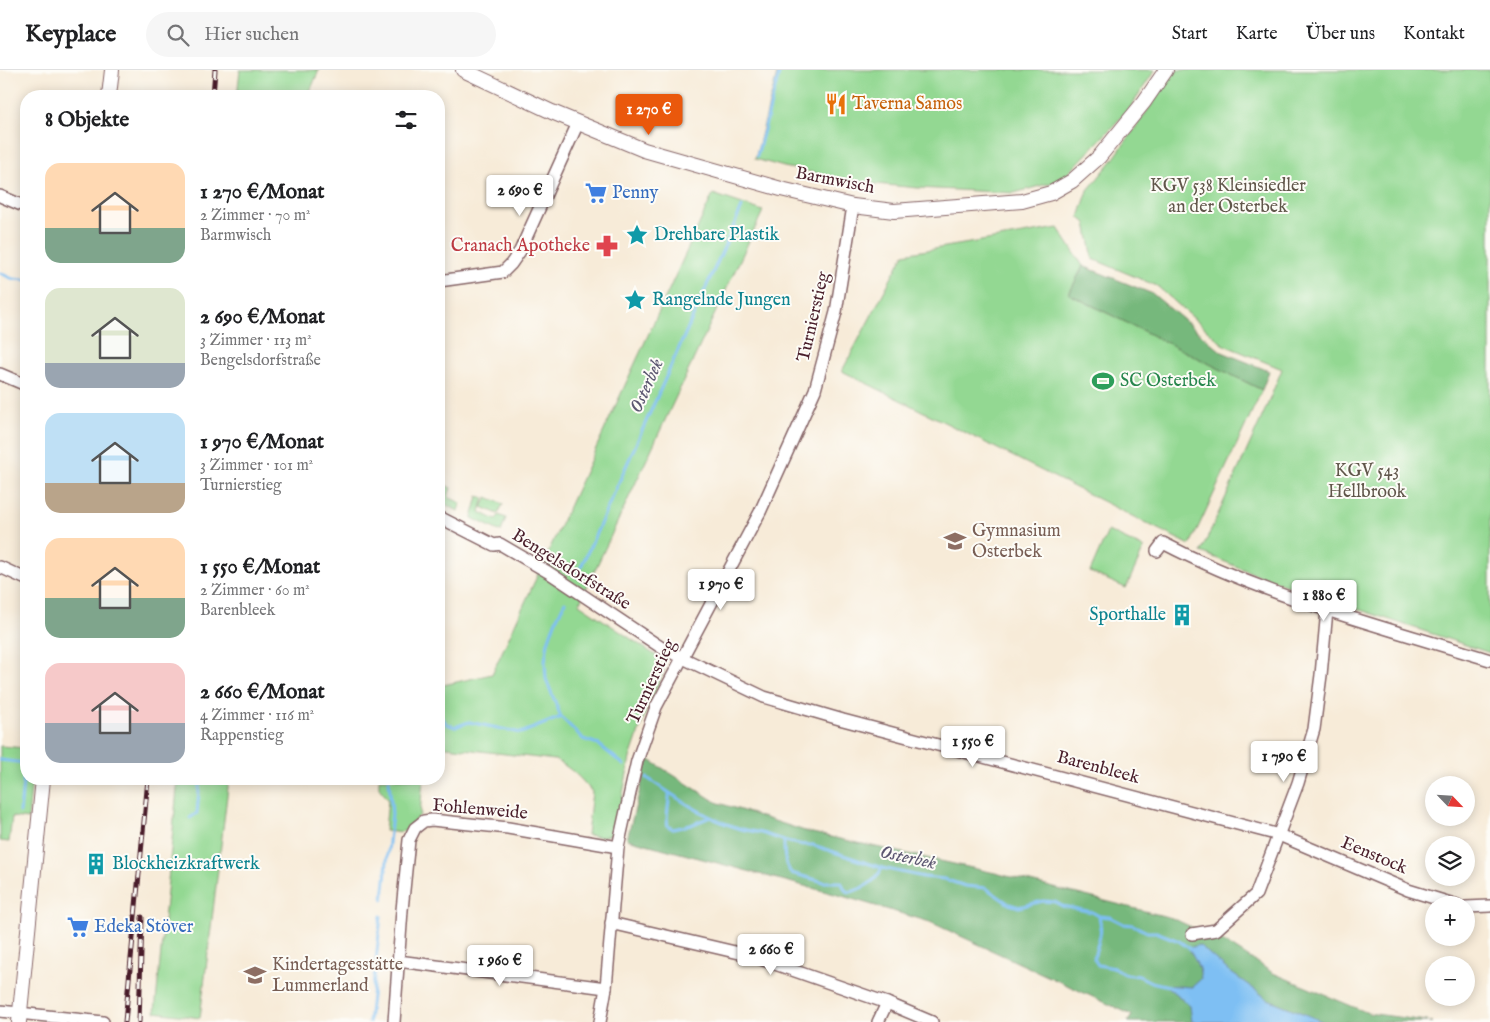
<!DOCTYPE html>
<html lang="de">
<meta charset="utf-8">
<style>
body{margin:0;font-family:"IM FELL English",serif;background:#f6f6f6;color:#202124;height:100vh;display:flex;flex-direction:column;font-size:19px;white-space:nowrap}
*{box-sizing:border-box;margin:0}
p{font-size:16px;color:#757577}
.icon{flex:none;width:28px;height:28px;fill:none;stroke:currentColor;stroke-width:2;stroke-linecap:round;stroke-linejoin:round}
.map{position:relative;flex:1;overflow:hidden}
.sheet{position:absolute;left:20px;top:20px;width:425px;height:695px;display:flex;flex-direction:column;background:#fff;border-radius:20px;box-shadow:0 2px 12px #0003}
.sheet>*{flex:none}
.needle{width:32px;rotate:115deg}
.buttons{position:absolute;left:1425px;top:706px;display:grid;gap:10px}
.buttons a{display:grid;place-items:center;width:50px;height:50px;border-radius:50%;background:#fff;box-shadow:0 2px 12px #0003;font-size:25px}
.price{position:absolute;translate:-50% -42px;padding:0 11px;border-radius:5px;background:#fff;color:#222;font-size:16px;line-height:32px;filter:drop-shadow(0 1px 2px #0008)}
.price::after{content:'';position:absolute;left:50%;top:30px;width:15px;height:11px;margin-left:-8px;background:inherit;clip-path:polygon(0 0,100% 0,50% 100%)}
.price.active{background:#ea580c;color:#fff}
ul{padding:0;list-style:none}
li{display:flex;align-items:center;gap:15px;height:125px;padding:0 25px}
li span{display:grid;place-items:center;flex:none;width:140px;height:100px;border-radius:15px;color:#555}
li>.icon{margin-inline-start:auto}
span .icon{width:60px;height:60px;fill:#fffc;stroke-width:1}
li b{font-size:21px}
h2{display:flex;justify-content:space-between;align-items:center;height:60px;padding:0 25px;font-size:21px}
header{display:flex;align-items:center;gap:30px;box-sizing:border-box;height:70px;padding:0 25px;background:#fff;border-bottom:1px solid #e0e0e0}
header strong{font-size:24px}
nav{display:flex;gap:28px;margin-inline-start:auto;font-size:18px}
.search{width:350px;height:45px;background:#f6f6f6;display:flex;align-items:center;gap:12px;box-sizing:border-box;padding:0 18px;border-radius:28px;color:#757577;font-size:19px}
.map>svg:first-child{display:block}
.green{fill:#93d892;stroke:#6e7c5e}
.forest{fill:#76b87c;stroke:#606c54}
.water{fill:#7ebff3;stroke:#646f8f}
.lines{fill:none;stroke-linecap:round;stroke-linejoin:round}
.stream{stroke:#7ebff3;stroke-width:3}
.minor-casing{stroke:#876668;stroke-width:14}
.tertiary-casing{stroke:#876668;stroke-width:16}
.minor{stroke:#fff;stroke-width:11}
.tertiary{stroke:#fff;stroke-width:14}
.rail-casing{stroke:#4a1f2b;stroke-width:5}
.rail{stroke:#fdfcf7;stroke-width:3;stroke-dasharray:9;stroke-linecap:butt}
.labels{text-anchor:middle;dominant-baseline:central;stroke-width:4;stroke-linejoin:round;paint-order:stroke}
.food-label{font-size:18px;fill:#c56008;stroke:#fdfcf7;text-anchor:start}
.street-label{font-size:18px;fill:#4a1f2b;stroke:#fdfcf7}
.park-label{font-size:18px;fill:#60564a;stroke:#fdfcf7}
.shop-label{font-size:18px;fill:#366cbe;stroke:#fdfcf7;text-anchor:start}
.culture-label{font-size:18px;fill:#0d838f;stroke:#fdfcf7;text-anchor:start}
.health-label{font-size:18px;fill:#be3a42;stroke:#fdfcf7;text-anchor:end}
.leisure-label{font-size:18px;fill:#27864d;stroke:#fdfcf7;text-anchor:start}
.education-label{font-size:18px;fill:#785e54;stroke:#fdfcf7;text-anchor:start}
.water-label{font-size:19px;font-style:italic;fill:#5c5771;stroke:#fdfcf7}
</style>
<header>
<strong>Keyplace</strong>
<div class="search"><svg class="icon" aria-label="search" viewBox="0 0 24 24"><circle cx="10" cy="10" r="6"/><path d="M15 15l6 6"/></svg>Hier suchen</div>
<nav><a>Start</a><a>Karte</a><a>Über uns</a><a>Kontakt</a></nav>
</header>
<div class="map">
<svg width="1490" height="952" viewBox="0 0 1490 952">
<rect width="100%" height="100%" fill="#fdfcf7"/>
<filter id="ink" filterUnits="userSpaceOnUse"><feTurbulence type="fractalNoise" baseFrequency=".02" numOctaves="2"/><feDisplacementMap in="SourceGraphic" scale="10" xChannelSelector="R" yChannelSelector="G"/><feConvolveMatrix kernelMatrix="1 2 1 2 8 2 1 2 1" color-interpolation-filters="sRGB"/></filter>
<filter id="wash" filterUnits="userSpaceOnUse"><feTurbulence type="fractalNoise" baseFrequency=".0096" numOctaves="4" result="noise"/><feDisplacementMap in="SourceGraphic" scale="20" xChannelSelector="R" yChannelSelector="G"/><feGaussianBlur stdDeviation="1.12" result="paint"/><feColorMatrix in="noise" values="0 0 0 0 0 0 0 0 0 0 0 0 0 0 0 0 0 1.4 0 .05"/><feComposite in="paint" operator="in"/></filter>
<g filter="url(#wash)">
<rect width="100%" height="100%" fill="#f7ebd8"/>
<g class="green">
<polygon points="240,0 319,0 308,26 237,26"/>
<polygon points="778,0 1155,0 1130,38 1062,110 1014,123 918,118 865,113 784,97 755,89"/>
<polygon points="1176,0 1490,0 1490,583 1267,509 1201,482 1266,338 1282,299 1224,275 1157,216 1093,189 1086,153 1079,147 1088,120 1112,91"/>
<path d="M 713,124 L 763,141 L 579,534 L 658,587 L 664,601 L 645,644 L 630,688 L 615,764 L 601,767 L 587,765 L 592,722 C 581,708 571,698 555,690 L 439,676 L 439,616 L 492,604 Z"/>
<polygon points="1058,158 1083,196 1069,224 1262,320 1190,475 842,301 904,184"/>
<polygon points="444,414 451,418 448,427 461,433 458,441 439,431"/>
<polygon points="478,426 484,428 480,442 496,450 499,445 506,448 501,462 472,448"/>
<polygon points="487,427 503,434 498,444 482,437"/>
<polygon points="1108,461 1144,478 1126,518 1090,502"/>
<polygon points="0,676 26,678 26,709 32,709 28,749 12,747 9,772 0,771"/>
<polygon points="178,709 229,709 200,948 155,942"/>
<polygon points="379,709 423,709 420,745 405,761 394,762 385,761 388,729 379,718"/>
</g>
<g class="forest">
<polygon points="1083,196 1153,224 1222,282 1269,301 1262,320 1069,224"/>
<polygon points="648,689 716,732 808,762 995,803 1172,848 1228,874 1273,903 1368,943 1433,952 1128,952 1132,945 930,852 842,826 627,769"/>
</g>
<path class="water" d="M 1199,875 L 1230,902 L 1268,929 L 1324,952 L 1192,952 L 1190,936 L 1165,915 L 1192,917 L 1201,909 C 1200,896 1194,890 1189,878 Z"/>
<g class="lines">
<g class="stream">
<polyline points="757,86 780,0"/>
<polyline points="0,203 13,209 26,210"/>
<polyline points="577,506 742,137"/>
<polyline points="565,532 555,552 548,572 545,591 546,609 561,647 583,669 598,674 624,695"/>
<polyline points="442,648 447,654 455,657 469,652 521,663 561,647"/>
<polyline points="0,690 25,693 20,742"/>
<path d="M 647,708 C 675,726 703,747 735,757 C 743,760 752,761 761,763 C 779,768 794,776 813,775 L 882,798 L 924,807 L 944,809 L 965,816 L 986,818 L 1009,834 L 1019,837 L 1043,831 L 1055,832 L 1062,836 L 1092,842 L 1099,846 L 1110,847 L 1124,854 L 1133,855 L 1147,862 L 1156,862 L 1179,871 L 1192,880"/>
<path d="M 669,723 C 670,735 665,744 668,756 L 673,759 L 691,755 L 710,747"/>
<polyline points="190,748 197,743 200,709"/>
<path d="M 784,771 C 784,783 784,793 791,803 L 824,812 L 841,812 L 846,821 L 851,822 C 866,817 875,812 882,798"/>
<polyline points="383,829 392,744 389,710"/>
<path d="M 1099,846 C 1104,864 1097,872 1094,889 L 1098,895 L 1114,898 L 1125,904 L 1139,906 L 1151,912 L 1169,916"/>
<polyline points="369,952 381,846"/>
</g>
</g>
</g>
<g filter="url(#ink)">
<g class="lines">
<g class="minor-casing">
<g id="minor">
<polyline points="0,126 26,137"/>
<polyline points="439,211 503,202 511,194 520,181 578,53"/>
<polyline points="0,304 26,315"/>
<polyline points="439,447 494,475 500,474 548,502 662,578 764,627 843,650 1279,765 1408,820 1457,835"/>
<path d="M 1157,481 L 1163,473 C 1266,527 1379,556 1490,590"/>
<polyline points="0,497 26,509"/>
<polyline points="1466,837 1490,836"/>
<polyline points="611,853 752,886 887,933 932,952"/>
<polyline points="1192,864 1216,860 1256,824 1298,713 1314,659 1321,605 1327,540"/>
<polyline points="398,891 606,918"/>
<polyline points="0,941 103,952"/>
<polyline points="394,952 402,840 409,770 415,758 424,751 432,750 508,758 618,777"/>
<polyline points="600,952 606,918 618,777 637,691 656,637 760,442 815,320 836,242 853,136"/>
<polyline points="878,952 887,933"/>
</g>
</g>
<g class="tertiary-casing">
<g id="tertiary">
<polyline points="463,0 552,42 644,80 781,119 853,136 894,141 1022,131 1051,123 1072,111 1099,87 1144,32 1166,0"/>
<polyline points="109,26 112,0"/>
<polyline points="19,952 43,709"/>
</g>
</g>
<use href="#minor" class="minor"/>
<use href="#tertiary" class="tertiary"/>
<g class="rail-casing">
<g id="rail">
<polyline points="213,26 215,0"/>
<polyline points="125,952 148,709"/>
<polyline points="139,952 142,847"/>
</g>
</g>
<use href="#rail" class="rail"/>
</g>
</g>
<defs>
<g id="restaurant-bare" transform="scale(1.725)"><path d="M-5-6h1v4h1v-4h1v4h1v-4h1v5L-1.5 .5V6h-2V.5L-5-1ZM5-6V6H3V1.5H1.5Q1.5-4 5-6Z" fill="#e8710a" stroke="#fdfcf7" stroke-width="2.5" paint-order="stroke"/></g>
<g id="supermarket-bare" transform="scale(1.725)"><path d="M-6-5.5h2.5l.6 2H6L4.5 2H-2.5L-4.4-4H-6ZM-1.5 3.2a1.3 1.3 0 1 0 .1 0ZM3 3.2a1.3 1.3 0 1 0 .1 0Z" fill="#3f7fe0" stroke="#fdfcf7" stroke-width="2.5" paint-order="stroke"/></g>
<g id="sight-bare" transform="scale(1.725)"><path d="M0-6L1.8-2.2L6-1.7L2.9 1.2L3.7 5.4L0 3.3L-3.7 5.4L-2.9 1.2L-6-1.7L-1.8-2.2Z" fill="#0f9aa8" stroke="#fdfcf7" stroke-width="2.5" paint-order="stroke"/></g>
<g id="pharmacy-bare" transform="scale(1.725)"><path d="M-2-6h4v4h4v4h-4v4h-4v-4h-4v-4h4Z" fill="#e0444e" stroke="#fdfcf7" stroke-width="2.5" paint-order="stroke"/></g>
<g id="stadium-bare" transform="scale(1.725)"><path d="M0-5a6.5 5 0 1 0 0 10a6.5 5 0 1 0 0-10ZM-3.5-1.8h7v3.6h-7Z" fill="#2e9e5b" stroke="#fdfcf7" stroke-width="2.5" paint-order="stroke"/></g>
<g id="school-bare" transform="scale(1.725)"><path d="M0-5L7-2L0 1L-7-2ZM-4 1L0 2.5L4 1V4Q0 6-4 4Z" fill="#8d6e63" stroke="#fdfcf7" stroke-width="2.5" paint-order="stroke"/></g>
<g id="building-bare" transform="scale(1.725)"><path d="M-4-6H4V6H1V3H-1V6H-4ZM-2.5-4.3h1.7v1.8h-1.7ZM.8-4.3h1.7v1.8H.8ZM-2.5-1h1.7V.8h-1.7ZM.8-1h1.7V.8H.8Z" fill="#0f9aa8" stroke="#fdfcf7" stroke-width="2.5" paint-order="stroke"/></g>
</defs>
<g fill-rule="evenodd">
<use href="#restaurant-bare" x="836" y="34"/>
<use href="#supermarket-bare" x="596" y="123"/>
<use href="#sight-bare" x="637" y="165"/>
<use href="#pharmacy-bare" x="607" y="176"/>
<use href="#sight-bare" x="635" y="230"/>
<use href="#stadium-bare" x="1103" y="311"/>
<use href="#school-bare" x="955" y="471"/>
<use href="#building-bare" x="1182" y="545"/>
<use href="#building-bare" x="96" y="794"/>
<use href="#supermarket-bare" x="78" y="857"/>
<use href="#school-bare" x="255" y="905"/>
</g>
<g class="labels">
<g class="food-label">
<text x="852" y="34">Taverna Samos</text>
</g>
<g class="street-label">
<text transform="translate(835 111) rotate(11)">Barmwisch</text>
<text transform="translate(814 247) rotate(-77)">Turnierstieg</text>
<text transform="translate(571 500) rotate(32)">Bengelsdorfstraße</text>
<text transform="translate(652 612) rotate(-65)">Turnierstieg</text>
<text transform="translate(1098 698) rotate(15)">Barenbleek</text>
<text transform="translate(480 740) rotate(5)">Fohlenweide</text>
<text transform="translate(1374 786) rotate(23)">Eenstock</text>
</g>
<g class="park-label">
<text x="1228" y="116">KGV 538 Kleinsiedler<tspan x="1228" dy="21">an der Osterbek</tspan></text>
<text x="1367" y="401">KGV 543<tspan x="1367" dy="21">Hellbrook</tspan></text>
</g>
<g class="shop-label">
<text x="612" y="123">Penny</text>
<text x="94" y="857">Edeka Stöver</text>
</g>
<g class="culture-label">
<text x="654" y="165">Drehbare Plastik</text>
<text x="652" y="230">Rangelnde Jungen</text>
<text x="1166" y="545" text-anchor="end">Sporthalle</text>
<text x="112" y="794">Blockheizkraftwerk</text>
</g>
<g class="health-label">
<text x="590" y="176">Cranach Apotheke</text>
</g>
<g class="leisure-label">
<text x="1120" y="311">SC Osterbek</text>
</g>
<g class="education-label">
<text x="972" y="461">Gymnasium<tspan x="972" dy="21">Osterbek</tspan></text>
<text x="272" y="895">Kindertagesstätte<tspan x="272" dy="21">Lummerland</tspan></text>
</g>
<g class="water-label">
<text transform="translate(647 316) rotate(-66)">Osterbek</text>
<text transform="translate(908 788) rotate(12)">Osterbek</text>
</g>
</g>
</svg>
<div class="buttons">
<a><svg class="needle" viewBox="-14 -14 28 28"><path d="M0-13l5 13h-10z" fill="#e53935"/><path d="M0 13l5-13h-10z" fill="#757577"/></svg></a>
<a><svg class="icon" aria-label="layers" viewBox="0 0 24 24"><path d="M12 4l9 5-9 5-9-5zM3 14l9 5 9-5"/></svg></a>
<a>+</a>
<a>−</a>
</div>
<b class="price active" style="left:649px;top:66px">1 270 €</b>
<b class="price" style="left:520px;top:147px">2 690 €</b>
<b class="price" style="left:721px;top:541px">1 970 €</b>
<b class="price" style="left:1324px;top:552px">1 880 €</b>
<b class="price" style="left:973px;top:698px">1 550 €</b>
<b class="price" style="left:1284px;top:713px">1 790 €</b>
<b class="price" style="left:771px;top:906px">2 660 €</b>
<b class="price" style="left:500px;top:917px">1 960 €</b>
<section class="sheet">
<h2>8 Objekte<svg class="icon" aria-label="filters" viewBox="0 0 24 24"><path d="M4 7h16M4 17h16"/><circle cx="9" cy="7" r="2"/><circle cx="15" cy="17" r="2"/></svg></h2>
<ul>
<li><span style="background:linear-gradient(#ffd9b3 65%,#7fa58c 0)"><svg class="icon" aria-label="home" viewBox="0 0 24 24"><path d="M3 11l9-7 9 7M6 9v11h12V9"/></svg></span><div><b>1 270 €/Monat</b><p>2 Zimmer · 70 m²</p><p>Barmwisch</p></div></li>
<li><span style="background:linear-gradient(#dfe7d0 75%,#9aa5b1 0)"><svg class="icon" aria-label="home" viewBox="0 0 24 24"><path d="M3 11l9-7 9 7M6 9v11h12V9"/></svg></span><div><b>2 690 €/Monat</b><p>3 Zimmer · 113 m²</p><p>Bengelsdorfstraße</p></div></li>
<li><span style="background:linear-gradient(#bfe0f5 70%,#b9a48a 0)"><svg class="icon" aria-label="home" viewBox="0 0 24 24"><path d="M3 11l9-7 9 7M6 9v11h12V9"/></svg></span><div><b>1 970 €/Monat</b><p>3 Zimmer · 101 m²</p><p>Turnierstieg</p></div></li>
<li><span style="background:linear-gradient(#ffd9b3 60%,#7fa58c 0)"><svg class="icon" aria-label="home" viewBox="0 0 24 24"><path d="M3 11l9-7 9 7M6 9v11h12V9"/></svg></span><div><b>1 550 €/Monat</b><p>2 Zimmer · 60 m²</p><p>Barenbleek</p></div></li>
<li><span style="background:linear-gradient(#f6c9c9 60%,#9aa5b1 0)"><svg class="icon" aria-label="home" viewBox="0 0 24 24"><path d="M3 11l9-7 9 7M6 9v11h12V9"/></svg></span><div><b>2 660 €/Monat</b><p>4 Zimmer · 116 m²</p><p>Rappenstieg</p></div></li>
</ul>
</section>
</div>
